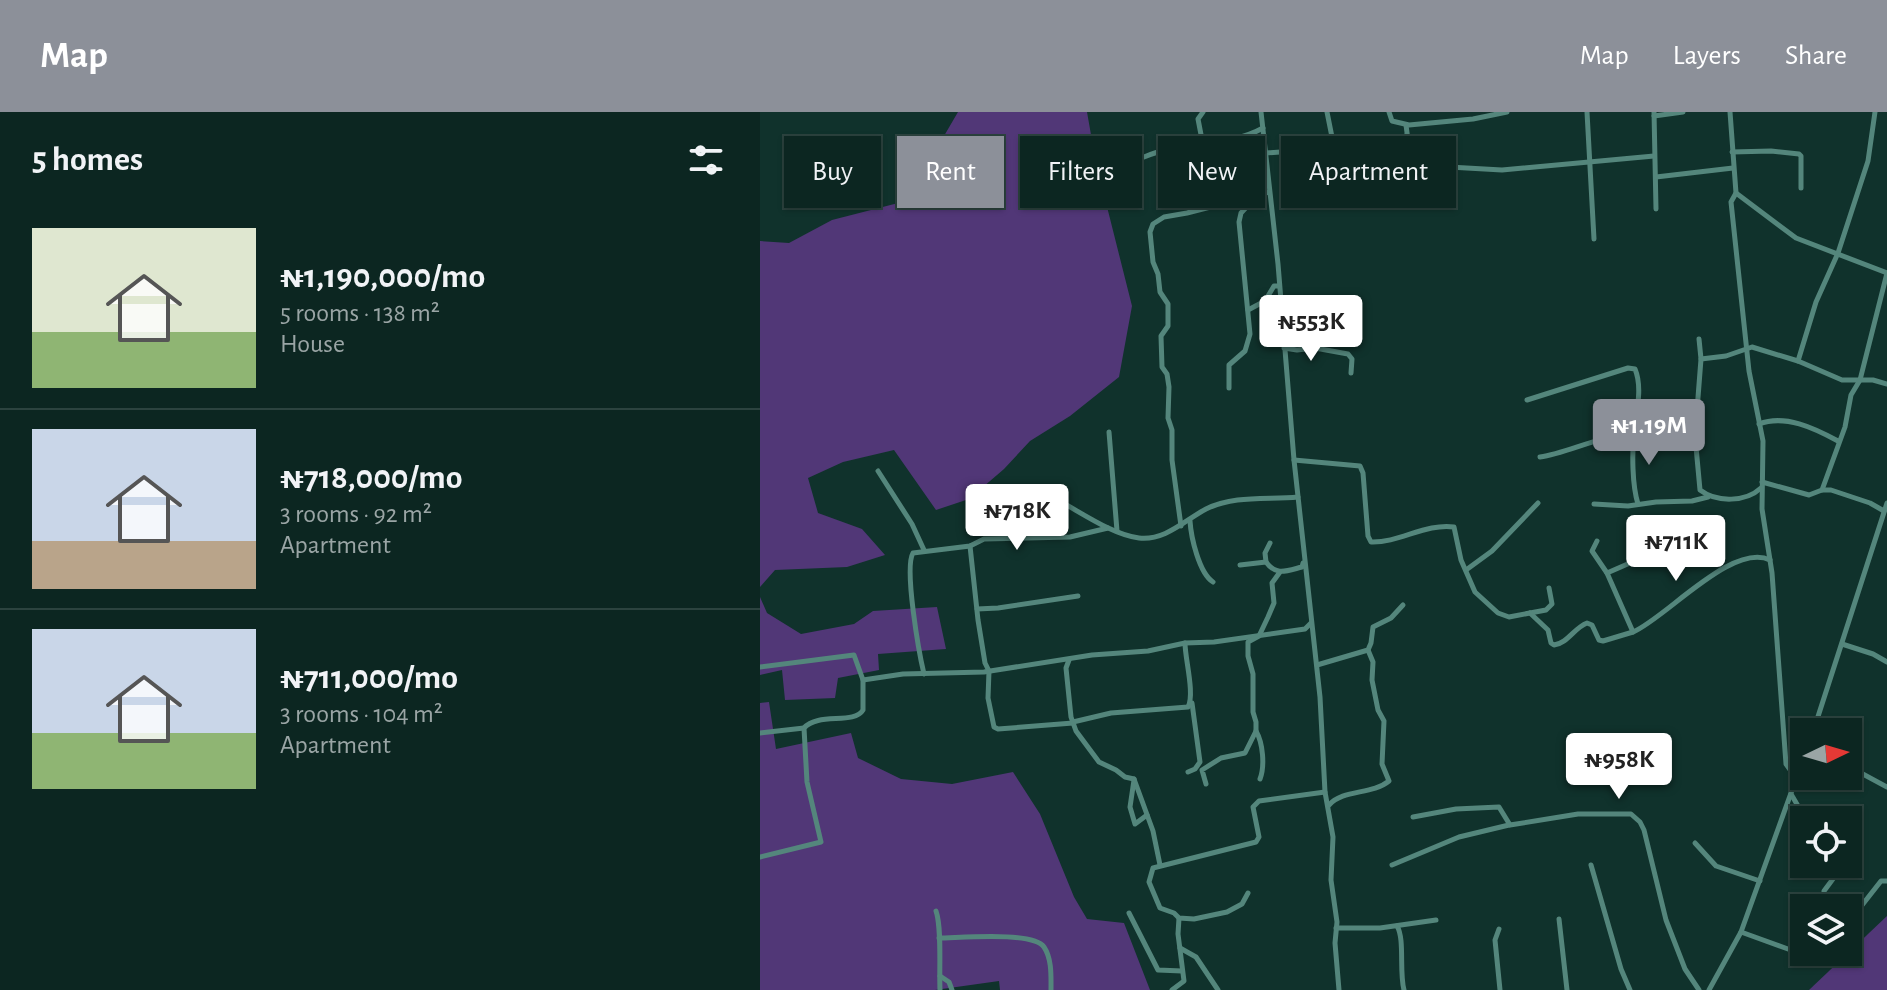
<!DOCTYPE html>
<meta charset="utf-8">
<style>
body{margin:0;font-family:"Alegreya Sans",sans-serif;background:#152e2a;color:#f1f3f6;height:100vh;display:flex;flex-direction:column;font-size:30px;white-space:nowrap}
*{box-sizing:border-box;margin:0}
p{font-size:26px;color:#9aa5a5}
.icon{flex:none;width:44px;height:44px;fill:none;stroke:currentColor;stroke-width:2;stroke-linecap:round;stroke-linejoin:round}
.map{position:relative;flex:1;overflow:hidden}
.side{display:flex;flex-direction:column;background:#0c2621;width:760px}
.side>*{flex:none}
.hud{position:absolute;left:24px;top:24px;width:760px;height:72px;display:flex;gap:16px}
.needle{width:52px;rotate:85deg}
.fabs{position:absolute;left:1030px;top:606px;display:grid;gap:16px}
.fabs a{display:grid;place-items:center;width:72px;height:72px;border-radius:0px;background:#0c2621;box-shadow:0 2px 6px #0004,0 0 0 2px #2c433f;font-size:40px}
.price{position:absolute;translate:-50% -68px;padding:0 18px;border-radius:8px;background:#fff;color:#222;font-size:26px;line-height:52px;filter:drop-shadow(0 2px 4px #0008)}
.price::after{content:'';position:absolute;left:50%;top:48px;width:24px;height:18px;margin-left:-12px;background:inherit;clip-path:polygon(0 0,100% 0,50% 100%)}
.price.active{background:#8c9099;color:#fff}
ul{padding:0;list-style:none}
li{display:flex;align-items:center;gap:24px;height:200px;padding:0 32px}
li+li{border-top:2px solid #2c433f}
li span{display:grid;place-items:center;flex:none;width:224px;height:160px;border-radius:0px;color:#555}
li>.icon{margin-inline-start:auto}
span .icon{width:96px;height:96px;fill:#fffc;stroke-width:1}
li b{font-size:34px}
h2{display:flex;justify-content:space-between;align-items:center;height:96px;padding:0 32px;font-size:34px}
.tag{padding:0 28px;border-radius:0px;background:#0c2621;box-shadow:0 2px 6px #0004,0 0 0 2px #2c433f;font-size:28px;line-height:72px}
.tag.active{background:#8c9099;color:#fff}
header{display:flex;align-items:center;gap:48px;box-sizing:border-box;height:112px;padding:0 40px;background:#8c9099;color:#fff}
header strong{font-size:38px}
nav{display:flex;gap:44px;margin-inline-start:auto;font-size:28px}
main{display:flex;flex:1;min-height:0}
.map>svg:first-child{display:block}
.green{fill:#513777}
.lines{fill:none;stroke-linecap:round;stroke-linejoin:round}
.minor{stroke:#54867c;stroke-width:5}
</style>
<header>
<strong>Map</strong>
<nav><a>Map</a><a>Layers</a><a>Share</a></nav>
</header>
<main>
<section class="side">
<h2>5 homes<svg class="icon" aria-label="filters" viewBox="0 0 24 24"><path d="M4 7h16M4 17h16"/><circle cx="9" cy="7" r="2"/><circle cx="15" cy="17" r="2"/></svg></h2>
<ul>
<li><span style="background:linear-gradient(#dfe7d0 65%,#8fb573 0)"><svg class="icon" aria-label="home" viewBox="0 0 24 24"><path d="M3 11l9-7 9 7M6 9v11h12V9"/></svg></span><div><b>₦1,190,000/mo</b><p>5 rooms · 138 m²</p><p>House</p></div></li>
<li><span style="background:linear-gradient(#c9d6e8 70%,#b9a48a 0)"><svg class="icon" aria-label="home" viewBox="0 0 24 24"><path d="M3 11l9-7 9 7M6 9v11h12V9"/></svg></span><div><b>₦718,000/mo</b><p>3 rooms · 92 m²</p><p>Apartment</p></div></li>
<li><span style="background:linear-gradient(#c9d6e8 65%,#8fb573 0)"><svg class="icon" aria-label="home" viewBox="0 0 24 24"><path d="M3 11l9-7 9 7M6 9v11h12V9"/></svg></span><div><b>₦711,000/mo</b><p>3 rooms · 104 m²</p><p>Apartment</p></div></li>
</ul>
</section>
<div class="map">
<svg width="1127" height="878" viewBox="0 0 1127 878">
<rect width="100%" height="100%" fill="#10322c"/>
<g class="green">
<polygon points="198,0 327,0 336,51 372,194 359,265 310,304 270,329 244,357 209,387 176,398 134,338 83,350 48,366 58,401 102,417 125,443 87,455 15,458 0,475 0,129 29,131 72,108 146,89"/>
<polygon points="0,485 7,501 41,522 94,512 113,499 177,495 186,537 118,542 119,558 78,566 75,586 25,588 22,558 0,563"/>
<polygon points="9,590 16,637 91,621 98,646 141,667 192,672 253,660 280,702 314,785 327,807 364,811 390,878 240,878 239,869 175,878 0,878 0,591"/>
<polygon points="1127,804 1127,878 1049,878"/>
</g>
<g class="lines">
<g class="minor">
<polyline points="443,0 438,7 443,33"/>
<polyline points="501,0 518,152 534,348 560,585 565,680 573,725 571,768 577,810 575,831 579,878"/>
<polyline points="567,0 573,30 571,38"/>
<polyline points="629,0 632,9 649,13 713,7 747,0"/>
<polyline points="827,0 834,127"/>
<polyline points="894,0 896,97"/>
<polyline points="970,0 976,81 971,90 989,259 1003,329 1002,397 1012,461 1026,652 1036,666"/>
<polyline points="894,4 923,0"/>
<polyline points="646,13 651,51 659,58 689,55 742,58 894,44"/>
<polyline points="972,40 1011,39 1039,42 1041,44 1041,76"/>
<polyline points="506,41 618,33 646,24"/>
<path d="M 384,45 C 421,29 467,36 503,16"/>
<polyline points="896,65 973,56"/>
<polyline points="976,81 1036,126 1127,161"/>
<polyline points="488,198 505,189 514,174 519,174"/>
<path d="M 939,227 L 941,247 L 935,324 L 940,378 C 957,391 986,390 1001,376"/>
<polyline points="524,236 537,238 555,236 588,242 592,247 591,261"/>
<polyline points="941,247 966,244 992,235 1038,249 1082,268 1113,268 1127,272"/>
<polyline points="1038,249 1056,190 1078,141 1108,49 1115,0"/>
<polyline points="469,276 469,253 485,239 490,222 479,110 481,101 493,88 492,84"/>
<path d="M 767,288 L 868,256 L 875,257 C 883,276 876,301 874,321 C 872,341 872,373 878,392"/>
<path d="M 999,312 C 1025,302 1054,316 1078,329"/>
<polyline points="349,320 357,419"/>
<path d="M 780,345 C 810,341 843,321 874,324"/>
<path d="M 534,348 L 600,354 L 603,361 L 608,424 L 611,430 C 639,431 666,411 694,415 L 701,448 L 715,480 L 738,501 L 749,505 L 786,498 L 792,492 L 789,476"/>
<polyline points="118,359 152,412 164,438"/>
<polyline points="1002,370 1049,383 1062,378 1071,378 1110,391 1124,399"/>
<polyline points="1062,378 1085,315 1091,283 1100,268 1127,161"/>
<path d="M 273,381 L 284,381 C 313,394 348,422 379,426 C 405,429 425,408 446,397 C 475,383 507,388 538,385"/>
<polyline points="834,392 868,394 896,390 932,389 948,385"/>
<path d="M 430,409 C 431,425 439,461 453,470"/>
<polyline points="421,414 412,348 412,318 408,306 409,275 407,262 402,255 401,224 408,214 408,192 400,180 398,162 393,150 390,120 393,112 404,105 427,101 509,80"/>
<path d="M 837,429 L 832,439 L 847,461 L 873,520 C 906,506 972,430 1010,448"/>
<polyline points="210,434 218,508 225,551 229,559 228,586 234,615 238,617 313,611"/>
<polyline points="506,450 505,441 510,431"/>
<path d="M 480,453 L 506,450 C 516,464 526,459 542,455 L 543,451"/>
<polyline points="706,458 732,439 778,391"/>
<polyline points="847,461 902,437"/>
<polyline points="217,497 238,496 318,484"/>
<path d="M 770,501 L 788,518 L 791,531 L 794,533 C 808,531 814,516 827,511 L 832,513 L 839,528 L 843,529 L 873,520"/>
<polyline points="1082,532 1113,542 1127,550"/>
<polyline points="309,548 306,556 311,605 316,619 339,650 356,658 365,665 374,667"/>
<polyline points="557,553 608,538 611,531 613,515 631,506 643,493"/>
<path d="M 0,555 L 94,543 L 103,568 L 103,598 C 94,613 58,600 44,616 L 47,670 L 61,730 L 0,745"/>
<path d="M 164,562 C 159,541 144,456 153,441 L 210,434 L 224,427 L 310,425 L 348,416"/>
<polyline points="103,568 143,562 224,560 332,543 388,539 425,531 454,530 545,517 551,511"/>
<path d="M 313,610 L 351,601 L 428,595 C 435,582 425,547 425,531"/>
<path d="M 496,619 C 503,631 505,654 500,667"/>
<polyline points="1053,620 1127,391"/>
<polyline points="0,621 44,616"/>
<polyline points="1088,654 1127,675"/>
<polyline points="428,660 435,657 440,650 432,591"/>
<polyline points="374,667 393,719 400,753"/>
<polyline points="374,668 370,695 375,712 387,703"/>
<polyline points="446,672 442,658 461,646 485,641 496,619 496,610 493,600 493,562 488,544 488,530 499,524 508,505 514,491 512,471 520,460"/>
<polyline points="1031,682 1038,694 1058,708"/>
<path d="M 569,693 C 583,677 612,683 629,669 L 622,652 L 624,609 L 618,598 L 612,568 L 613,550 L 608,538"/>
<polyline points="653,705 696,697 739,695 750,713 818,702 871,702 880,710 884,718 906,808 925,857 939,878"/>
<polyline points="935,731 956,754 1000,769"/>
<polyline points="1084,752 1064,779 1064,785 1068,789 1095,797 1095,799"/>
<polyline points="632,753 699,725 749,713"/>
<polyline points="831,753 861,857 870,878"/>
<polyline points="488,781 482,792 467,800 434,807 419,806 414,801 400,796 389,770 393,756 496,730 499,725 493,695 499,689 565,680"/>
<path d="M 176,799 C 182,816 179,857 180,878"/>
<polyline points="369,801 398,858 422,859"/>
<polyline points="799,807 807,878"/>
<polyline points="1088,811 1121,769 1127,769"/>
<path d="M 637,814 C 645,827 639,860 644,878"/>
<polyline points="576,816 620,816 676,808"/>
<polyline points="739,817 735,828 740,878"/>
<polyline points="981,820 1028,837 1044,839"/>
<path d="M 179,826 C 199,826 273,819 284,835 C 292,847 291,864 291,878"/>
<polyline points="420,836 436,845 458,878"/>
<polyline points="1050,840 1059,840"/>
<polyline points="180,864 189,870 192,878"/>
<polyline points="412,878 424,869 418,822 419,806"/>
<polyline points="949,878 981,820 1044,645"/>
</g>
</g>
</svg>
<div class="fabs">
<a><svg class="needle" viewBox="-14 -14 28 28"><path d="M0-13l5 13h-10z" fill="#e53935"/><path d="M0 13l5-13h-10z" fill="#9aa5a5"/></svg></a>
<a><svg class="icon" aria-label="locate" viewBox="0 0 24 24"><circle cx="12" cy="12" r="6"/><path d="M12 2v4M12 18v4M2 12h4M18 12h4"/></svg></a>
<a><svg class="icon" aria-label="layers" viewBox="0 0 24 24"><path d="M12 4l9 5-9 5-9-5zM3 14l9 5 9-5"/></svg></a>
</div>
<b class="price" style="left:551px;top:251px">₦553K</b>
<b class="price active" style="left:889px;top:355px">₦1.19M</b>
<b class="price" style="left:257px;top:440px">₦718K</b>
<b class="price" style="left:916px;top:471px">₦711K</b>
<b class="price" style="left:859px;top:689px">₦958K</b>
<div class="hud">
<a class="tag">Buy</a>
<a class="tag active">Rent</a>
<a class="tag">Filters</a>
<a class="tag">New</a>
<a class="tag">Apartment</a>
</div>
</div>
</main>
